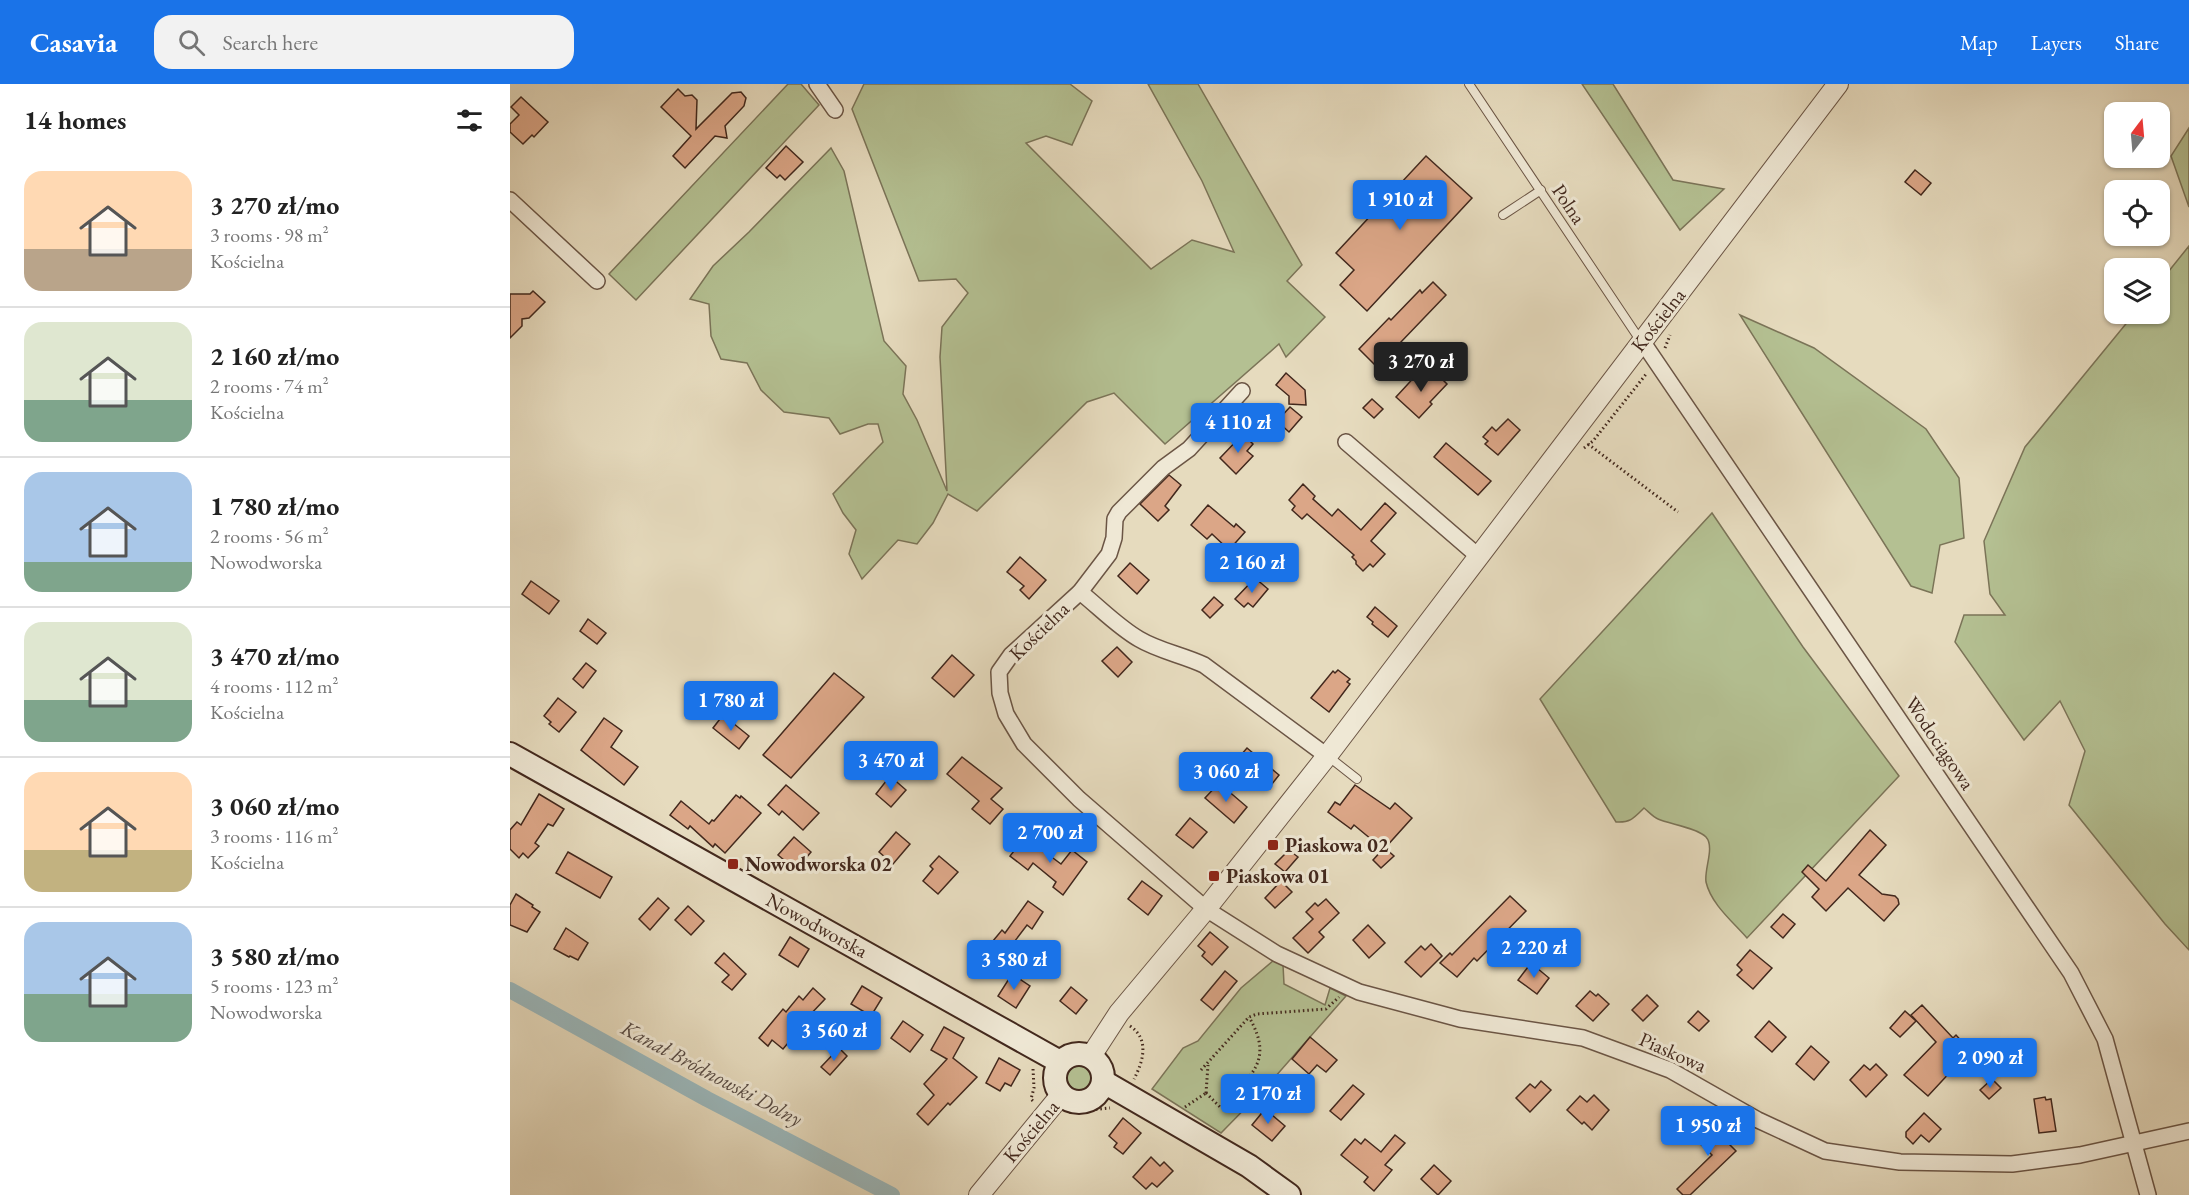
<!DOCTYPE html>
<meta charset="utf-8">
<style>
body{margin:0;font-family:"EB Garamond",serif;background:#f2f2f2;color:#222;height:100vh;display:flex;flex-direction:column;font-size:22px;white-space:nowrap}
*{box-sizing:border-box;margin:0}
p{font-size:20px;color:#767676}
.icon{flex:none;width:33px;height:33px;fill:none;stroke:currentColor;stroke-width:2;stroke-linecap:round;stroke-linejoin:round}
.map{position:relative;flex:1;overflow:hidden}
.sheet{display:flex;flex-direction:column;background:#fff;width:510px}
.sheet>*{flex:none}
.needle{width:39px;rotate:16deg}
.buttons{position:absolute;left:1594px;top:18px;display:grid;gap:12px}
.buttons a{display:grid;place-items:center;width:66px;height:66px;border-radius:12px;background:#fff;box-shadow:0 2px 4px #0004;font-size:30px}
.price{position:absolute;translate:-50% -51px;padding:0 14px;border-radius:6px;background:#1a73e8;color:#fff;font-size:20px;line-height:39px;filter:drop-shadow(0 2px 3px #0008)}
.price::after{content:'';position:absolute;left:50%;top:36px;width:18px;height:14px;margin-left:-9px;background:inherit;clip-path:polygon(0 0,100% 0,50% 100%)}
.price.on{background:#222;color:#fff}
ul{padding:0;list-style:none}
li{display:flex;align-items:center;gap:18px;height:150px;padding:0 24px}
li+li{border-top:2px solid #e0e0e0}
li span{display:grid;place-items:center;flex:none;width:168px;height:120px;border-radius:18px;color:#555}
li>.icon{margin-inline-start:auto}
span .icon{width:72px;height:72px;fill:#fffc;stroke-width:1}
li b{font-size:26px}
h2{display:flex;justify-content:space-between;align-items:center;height:72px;padding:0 24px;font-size:26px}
header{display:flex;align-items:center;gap:36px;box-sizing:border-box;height:84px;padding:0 30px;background:#1a73e8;color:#fff}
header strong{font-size:28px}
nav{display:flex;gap:33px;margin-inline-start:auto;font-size:21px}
.search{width:420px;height:54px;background:#f2f2f2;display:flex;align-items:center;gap:15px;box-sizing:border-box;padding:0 21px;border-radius:18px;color:#767676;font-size:22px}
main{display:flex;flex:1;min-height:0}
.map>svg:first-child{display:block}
.green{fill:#b4c092;stroke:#7b7458;stroke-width:1.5}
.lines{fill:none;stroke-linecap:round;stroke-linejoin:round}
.canal{stroke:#9bb8bc;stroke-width:16}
.building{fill:#dba687;stroke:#42281d;stroke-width:1.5}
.service-casing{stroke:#6b5545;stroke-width:10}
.minor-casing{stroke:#6b5545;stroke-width:18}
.tertiary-casing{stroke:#6b5545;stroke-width:22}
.secondary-casing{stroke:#42281d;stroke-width:26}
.path{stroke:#42281d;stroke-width:3;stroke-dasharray:1.5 3;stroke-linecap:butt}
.service{stroke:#efe8d5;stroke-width:8}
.minor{stroke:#efe8d5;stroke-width:15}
.tertiary{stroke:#efe8d5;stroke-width:20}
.secondary{stroke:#efe8d5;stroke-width:22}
.poi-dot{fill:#8f2418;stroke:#efe8d5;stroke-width:2}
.labels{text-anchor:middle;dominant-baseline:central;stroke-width:6;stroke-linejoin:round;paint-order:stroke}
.street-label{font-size:20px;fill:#42281d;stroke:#efe8d5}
.poi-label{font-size:20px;font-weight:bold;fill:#42281d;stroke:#efe8d5;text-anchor:start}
.water-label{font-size:21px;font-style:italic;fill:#584c45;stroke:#efe8d5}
</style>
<header>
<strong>Casavia</strong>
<div class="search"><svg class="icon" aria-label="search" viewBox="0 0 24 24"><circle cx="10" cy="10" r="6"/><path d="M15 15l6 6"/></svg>Search here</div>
<nav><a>Map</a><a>Layers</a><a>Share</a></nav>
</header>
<main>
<section class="sheet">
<h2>14 homes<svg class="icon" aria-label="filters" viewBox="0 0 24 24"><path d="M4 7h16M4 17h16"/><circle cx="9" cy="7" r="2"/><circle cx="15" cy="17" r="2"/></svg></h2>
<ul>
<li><span style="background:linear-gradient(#ffd9b3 65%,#b9a48a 0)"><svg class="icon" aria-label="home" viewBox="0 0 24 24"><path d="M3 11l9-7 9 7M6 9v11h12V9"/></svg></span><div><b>3 270 zł/mo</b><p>3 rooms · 98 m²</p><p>Kościelna</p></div></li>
<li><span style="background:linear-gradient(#dfe7d0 65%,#7fa58c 0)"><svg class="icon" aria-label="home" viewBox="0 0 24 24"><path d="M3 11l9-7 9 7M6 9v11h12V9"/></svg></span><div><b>2 160 zł/mo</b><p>2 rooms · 74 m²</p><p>Kościelna</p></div></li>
<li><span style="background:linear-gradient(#a9c7e8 75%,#7fa58c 0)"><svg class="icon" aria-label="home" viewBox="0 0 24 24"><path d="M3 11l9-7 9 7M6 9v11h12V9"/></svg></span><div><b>1 780 zł/mo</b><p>2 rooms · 56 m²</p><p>Nowodworska</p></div></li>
<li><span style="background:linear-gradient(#dfe7d0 65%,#7fa58c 0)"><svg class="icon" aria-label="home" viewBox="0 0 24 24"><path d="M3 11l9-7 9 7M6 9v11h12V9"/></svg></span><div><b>3 470 zł/mo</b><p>4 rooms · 112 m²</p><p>Kościelna</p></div></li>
<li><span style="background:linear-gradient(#ffd9b3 65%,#c2b280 0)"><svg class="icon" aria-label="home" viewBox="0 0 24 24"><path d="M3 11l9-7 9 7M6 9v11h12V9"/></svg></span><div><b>3 060 zł/mo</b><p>3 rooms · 116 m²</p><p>Kościelna</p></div></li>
<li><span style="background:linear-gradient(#a9c7e8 60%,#7fa58c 0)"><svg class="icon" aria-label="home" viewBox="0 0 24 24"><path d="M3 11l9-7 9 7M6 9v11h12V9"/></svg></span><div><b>3 580 zł/mo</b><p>5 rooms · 123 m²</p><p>Nowodworska</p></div></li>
</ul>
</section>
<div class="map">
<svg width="1679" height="1111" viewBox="0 0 1679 1111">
<rect width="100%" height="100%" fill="#e6dbbe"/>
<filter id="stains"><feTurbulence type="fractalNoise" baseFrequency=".00333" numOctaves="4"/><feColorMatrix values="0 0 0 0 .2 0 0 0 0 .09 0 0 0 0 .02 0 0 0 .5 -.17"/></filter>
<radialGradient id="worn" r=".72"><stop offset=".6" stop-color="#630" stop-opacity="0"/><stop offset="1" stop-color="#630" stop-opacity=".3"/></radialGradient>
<g class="green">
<polygon points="278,0 291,0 309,21 126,216 99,190"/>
<polygon points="354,0 560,0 582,17 562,61 536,52 516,59 641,185 682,156 724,168 692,97 638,0 688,0 792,181 777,197 815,233 776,273 769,260 655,360 604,309 577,318 467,427 438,410 423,439 407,460 388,456 352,495 339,470 346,446 333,429 323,410 373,358 368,340 358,340 330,350 319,334 274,328 251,306 237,279 211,275 201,252 199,220 180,215 203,182 239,148 321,64 334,87 374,257 396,282 393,310 407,336 437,407 430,273 432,243 458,209 446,195 409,197 342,25"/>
<polygon points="1072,0 1103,0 1163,96 1214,105 1170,146"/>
<polygon points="1679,44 1679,123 1661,72"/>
<polygon points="1679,162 1679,866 1655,840 1559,721 1575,667 1550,617 1514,656 1445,558 1454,531 1495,531 1480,510 1474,457 1515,363 1624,230 1650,230 1650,198"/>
<polygon points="1230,231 1304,264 1416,345 1449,394 1454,454 1430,461 1422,509 1401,502"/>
<path d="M 1202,429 L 1293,563 L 1389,692 L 1237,854 C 1223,838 1201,820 1196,798 C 1194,785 1205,763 1196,753 C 1188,744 1159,740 1148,735 C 1143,733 1138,727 1134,724 C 1124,734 1120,739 1106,738 L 1030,615 Z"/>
<polygon points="764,876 773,881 774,900 815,921 820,904 836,912 757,1002 711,1049 642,1005 673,964 688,957 731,904"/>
<circle cx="569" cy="994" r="12"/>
</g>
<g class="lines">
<polyline class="canal" points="0,906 197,1015 382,1111"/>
</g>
<g class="building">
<polygon points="168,5 175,12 182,11 187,16 186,45 222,9 231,8 236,14 234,22 215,42 217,54 205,52 175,84 163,72 181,52 151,23"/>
<polygon points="11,13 38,38 24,53 22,51 13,60 0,48 0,40 9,31 1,23"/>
<polygon points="276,62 293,78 275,96 270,91 267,94 256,84"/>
<polygon points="916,72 962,114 857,227 830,201 844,186 826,169"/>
<polygon points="1405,86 1421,99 1411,111 1395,98"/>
<polygon points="923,198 936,211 867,283 849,265 879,234 881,236 910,206 912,209"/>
<polygon points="23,207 35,218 19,234 12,235 12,242 0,254 0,210 20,210"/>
<polygon points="923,286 937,300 920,318 922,320 909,334 886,313 909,288 915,294"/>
<polygon points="776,289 795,306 796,321 779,320 779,312 766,301"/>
<polygon points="862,315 873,325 864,334 853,324"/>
<polygon points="780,323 792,333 779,348 767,337"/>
<polygon points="998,335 1010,346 988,371 975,360 978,357 973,353 982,343 986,347"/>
<polygon points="733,350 743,360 737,367 743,372 726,390 710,374"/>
<polygon points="936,359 981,397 968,411 924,373"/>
<polygon points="659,391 671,401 655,422 659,426 648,437 630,420"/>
<polygon points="793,400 805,412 803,415 822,432 828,425 851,446 875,419 886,429 861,457 875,470 863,483 860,480 853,487 846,480 846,477 842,473 844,471 797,430 792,435 782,426 785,422 779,416"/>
<polygon points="698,421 724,443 726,440 735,448 719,466 702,450 697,455 681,441"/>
<polygon points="731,464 742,475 730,488 718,477"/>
<polygon points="510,473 536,496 519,515 510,506 514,502 497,488"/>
<polygon points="620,479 639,496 627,510 608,492"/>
<polygon points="745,494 758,505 743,523 738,519 734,523 725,515"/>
<polygon points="21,497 49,517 39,530 12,510"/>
<polygon points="704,513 713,521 700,534 692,526"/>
<polygon points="865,523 887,542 878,553 862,540 863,538 857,533"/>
<polygon points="78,535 96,549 87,560 70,547"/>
<polygon points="607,563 622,578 608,593 592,577"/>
<polygon points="442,571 464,591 444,613 422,594"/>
<polygon points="76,579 86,587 73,604 63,595"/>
<polygon points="828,586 840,595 837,598 840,600 819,628 801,614 823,587 825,589"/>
<polygon points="324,589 354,613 281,694 253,671"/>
<polygon points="48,614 66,628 49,648 39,640 41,638 34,632"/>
<polygon points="213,631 239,652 229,665 203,644"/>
<polygon points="94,634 112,647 101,663 128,683 114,701 71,666"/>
<polygon points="737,664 769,691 762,700 753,692 748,697 725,678"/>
<polygon points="452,673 492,704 481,715 493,725 480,740 462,725 469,717 437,690"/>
<polygon points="380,692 396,706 381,723 366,710"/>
<polygon points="709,699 737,723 724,739 695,714"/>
<polygon points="276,701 309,729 293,746 272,727 269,731 258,721"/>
<polygon points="845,701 880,725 885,719 902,734 875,764 884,772 871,784 863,776 873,765 844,741 841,745 818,728 825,718 830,721"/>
<polygon points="29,710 54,725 43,742 38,740 25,759 29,762 18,774 13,769 9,774 0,765 0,746 7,738 11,741"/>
<polygon points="226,711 230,714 231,712 251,729 215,769 205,760 203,763 180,742 178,745 160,731 171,717 199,740 202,736 204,737"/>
<polygon points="680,734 697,748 683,764 666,751"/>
<polygon points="1360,746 1376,761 1349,791 1372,810 1385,812 1388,815 1389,820 1374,837 1338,804 1316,827 1302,813 1309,805 1292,788 1298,781 1316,797"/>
<polygon points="386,748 400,760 383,780 369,768"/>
<polygon points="284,753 301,768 286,786 268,771"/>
<polygon points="515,753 551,780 562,766 577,778 553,811 543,803 546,798 523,779 518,786 500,772"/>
<polygon points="779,766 788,773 775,788 765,780"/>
<polygon points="58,768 102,793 90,814 46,789"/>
<polygon points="429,772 448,788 428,810 413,797 423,785 420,782"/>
<polygon points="632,797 652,812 638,831 618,815"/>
<polygon points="771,797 782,808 765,824 755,814"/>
<polygon points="6,810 23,821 22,823 30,828 17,848 0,841 0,821"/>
<polygon points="1000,812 1016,827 967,877 964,874 947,893 930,879 940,869 942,871"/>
<polygon points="148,814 159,824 140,846 129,835"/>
<polygon points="816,815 829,829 809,848 814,853 798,869 783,854 803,835 796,828 805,819 808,822"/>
<polygon points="518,817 533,828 522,845 517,841 492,874 478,863 492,846 495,849"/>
<polygon points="178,822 194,837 181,851 165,836"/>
<polygon points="1273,830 1285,840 1273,854 1261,843"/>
<polygon points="858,841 875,859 859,874 843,856"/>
<polygon points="56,844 78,859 68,876 60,872 59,873 44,865"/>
<polygon points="700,848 718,863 702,881 692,872 695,868 688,862"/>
<polygon points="280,853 299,865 288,883 269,871"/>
<polygon points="921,860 932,872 911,893 895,878 911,862 915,866"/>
<polygon points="1240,866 1262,884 1243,905 1227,891 1232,886 1227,881"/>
<polygon points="214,869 236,890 222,906 212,898 219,891 205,879"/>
<polygon points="1021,879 1039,894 1027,910 1008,896"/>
<polygon points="715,887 727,897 703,926 691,916"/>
<polygon points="502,890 520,902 506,924 488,912"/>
<polygon points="352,902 372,914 361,932 341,920"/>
<polygon points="561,903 577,916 566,930 550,917"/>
<polygon points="303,904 315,915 281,951 283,953 273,965 262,956 258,962 249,954 273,925 276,928 289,912 293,916"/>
<polygon points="1080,907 1086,912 1088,910 1099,920 1083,937 1066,922"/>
<polygon points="1137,911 1148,922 1133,937 1122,926"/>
<polygon points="1412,921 1443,954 1446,951 1455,961 1437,977 1444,984 1418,1012 1394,991 1426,958 1401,931"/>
<polygon points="1188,927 1199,937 1189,947 1178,938"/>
<polygon points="1395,927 1406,937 1390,953 1380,944"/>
<polygon points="393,937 413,951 400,968 381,954"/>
<polygon points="1259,937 1276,953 1262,968 1245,953"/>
<polygon points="434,943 454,954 443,974 467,993 440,1021 438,1019 418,1041 407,1030 424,1011 414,1000 437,975 421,966"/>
<polygon points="800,953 827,976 816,988 807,981 799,990 782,975"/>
<polygon points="1301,962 1319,978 1304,996 1286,980"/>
<polygon points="329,964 337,972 320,991 311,983"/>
<polygon points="489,974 510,986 501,1002 495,999 490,1007 476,999"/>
<polygon points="1366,980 1377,991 1356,1013 1340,996 1354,981 1360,986"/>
<polygon points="1482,995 1491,1004 1479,1015 1470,1006"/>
<polygon points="1031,997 1041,1006 1020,1028 1006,1014 1020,1000 1025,1004"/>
<polygon points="843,1001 854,1010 831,1036 820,1027"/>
<polygon points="1084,1011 1099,1026 1082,1046 1074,1038 1072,1040 1057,1026 1070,1012 1077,1018"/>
<polygon points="1535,1013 1536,1016 1541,1015 1546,1047 1529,1049 1524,1015"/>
<polygon points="755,1025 775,1042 762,1057 742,1041"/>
<polygon points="1414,1029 1431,1045 1419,1058 1411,1051 1403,1060 1396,1053 1396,1048"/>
<polygon points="613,1034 631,1049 613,1070 604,1063 607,1059 599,1052"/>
<polygon points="1196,1037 1226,1067 1180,1111 1173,1111 1167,1105 1202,1071 1181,1051"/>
<polygon points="885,1051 895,1059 875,1081 882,1086 864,1107 854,1098 858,1093 831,1071 845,1055 851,1060 855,1055 871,1068"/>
<polygon points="641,1073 650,1082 654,1078 663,1087 647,1103 642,1099 636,1105 623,1093"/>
<polygon points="924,1081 941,1097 928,1111 911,1095"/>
</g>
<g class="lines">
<g class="service-casing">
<g id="service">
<polyline points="959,0 1130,256"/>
<polyline points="993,131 1031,106"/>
<polyline points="819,673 847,695"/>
</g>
</g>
<g class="minor-casing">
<g id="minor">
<polyline points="307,0 325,26"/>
<polyline points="0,116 87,197"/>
<polyline points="1132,257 1561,889 1595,955 1638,1111"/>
<polyline points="732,307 679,365 653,384 609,428 605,435 604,454 599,470 570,508 501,571 489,588 490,609 496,630 514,660 569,715 696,825 767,870 849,908 950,935 1073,954 1160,986 1248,1036 1315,1067 1390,1078 1502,1080 1570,1071 1679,1047"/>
<polyline points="836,358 968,472"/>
<path d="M 570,508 C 589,523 608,543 629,555 C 649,567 673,571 694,581 L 817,672"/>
</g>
</g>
<g class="tertiary-casing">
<g id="tertiary">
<polyline points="581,972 609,929 696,825 817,672 1328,0"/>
<polyline points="469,1111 551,1011"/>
</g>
</g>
<g class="secondary-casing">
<g id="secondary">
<polyline points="0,670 550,978"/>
<circle cx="569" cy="994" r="24"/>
<polyline points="594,998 739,1082 779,1111"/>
</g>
</g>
<g class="path">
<polyline points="1155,264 1160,251"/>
<polyline points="1078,360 1168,428"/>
<polyline points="1074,364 1083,357 1137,289"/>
<path d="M 620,942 C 640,955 633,978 624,995"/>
<polyline points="523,985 524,1004 521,1015 524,1018"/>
<polyline points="691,986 739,933 747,930 816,925 829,913"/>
<path d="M 696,1009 L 710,1023 C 740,992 765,978 739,933"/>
<polyline points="696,1009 698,981"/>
<polyline points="675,1023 696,1009"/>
<polyline points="559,1028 600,1024"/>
</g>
<use href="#service" class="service"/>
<use href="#minor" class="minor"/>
<use href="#tertiary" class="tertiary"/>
<use href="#secondary" class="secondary"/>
</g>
<g class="poi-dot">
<rect x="757" y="755" width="12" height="12" rx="3"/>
<rect x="217" y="774" width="12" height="12" rx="3"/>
<rect x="698" y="786" width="12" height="12" rx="3"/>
</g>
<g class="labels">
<g class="street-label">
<text transform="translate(1059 120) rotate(56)">Polna</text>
<text transform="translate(1148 236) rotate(-52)">Kościelna</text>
<text transform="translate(529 547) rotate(-44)">Kościelna</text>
<text transform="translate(1430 659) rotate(56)">Wodociągowa</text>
<text transform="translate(307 841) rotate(29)">Nowodworska</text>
<text transform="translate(1163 968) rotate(24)">Piaskowa</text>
<text transform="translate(521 1047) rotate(-50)">Kościelna</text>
</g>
<g class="poi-label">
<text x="775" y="761">Piaskowa 02</text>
<text x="235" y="780">Nowodworska 02</text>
<text x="716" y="792">Piaskowa 01</text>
</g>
<g class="water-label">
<text transform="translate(202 989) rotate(28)">Kanał Bródnowski Dolny</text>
</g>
</g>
<rect width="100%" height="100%" filter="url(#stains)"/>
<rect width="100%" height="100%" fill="url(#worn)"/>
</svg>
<div class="buttons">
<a><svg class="needle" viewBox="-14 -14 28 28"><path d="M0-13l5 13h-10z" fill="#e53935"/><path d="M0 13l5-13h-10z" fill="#767676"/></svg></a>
<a><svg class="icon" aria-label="locate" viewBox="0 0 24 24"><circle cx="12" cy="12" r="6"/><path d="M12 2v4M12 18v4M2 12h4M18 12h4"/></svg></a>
<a><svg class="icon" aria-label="layers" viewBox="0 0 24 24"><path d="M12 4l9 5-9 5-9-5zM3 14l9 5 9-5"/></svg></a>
</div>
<b class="price" style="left:890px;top:147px">1 910 zł</b>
<b class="price on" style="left:911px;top:309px">3 270 zł</b>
<b class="price" style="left:728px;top:370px">4 110 zł</b>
<b class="price" style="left:742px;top:510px">2 160 zł</b>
<b class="price" style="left:221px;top:648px">1 780 zł</b>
<b class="price" style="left:381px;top:708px">3 470 zł</b>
<b class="price" style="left:716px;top:719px">3 060 zł</b>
<b class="price" style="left:540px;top:780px">2 700 zł</b>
<b class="price" style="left:1024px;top:895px">2 220 zł</b>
<b class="price" style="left:504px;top:907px">3 580 zł</b>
<b class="price" style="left:324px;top:978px">3 560 zł</b>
<b class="price" style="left:1480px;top:1005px">2 090 zł</b>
<b class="price" style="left:758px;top:1041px">2 170 zł</b>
<b class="price" style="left:1198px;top:1073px">1 950 zł</b>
</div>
</main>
